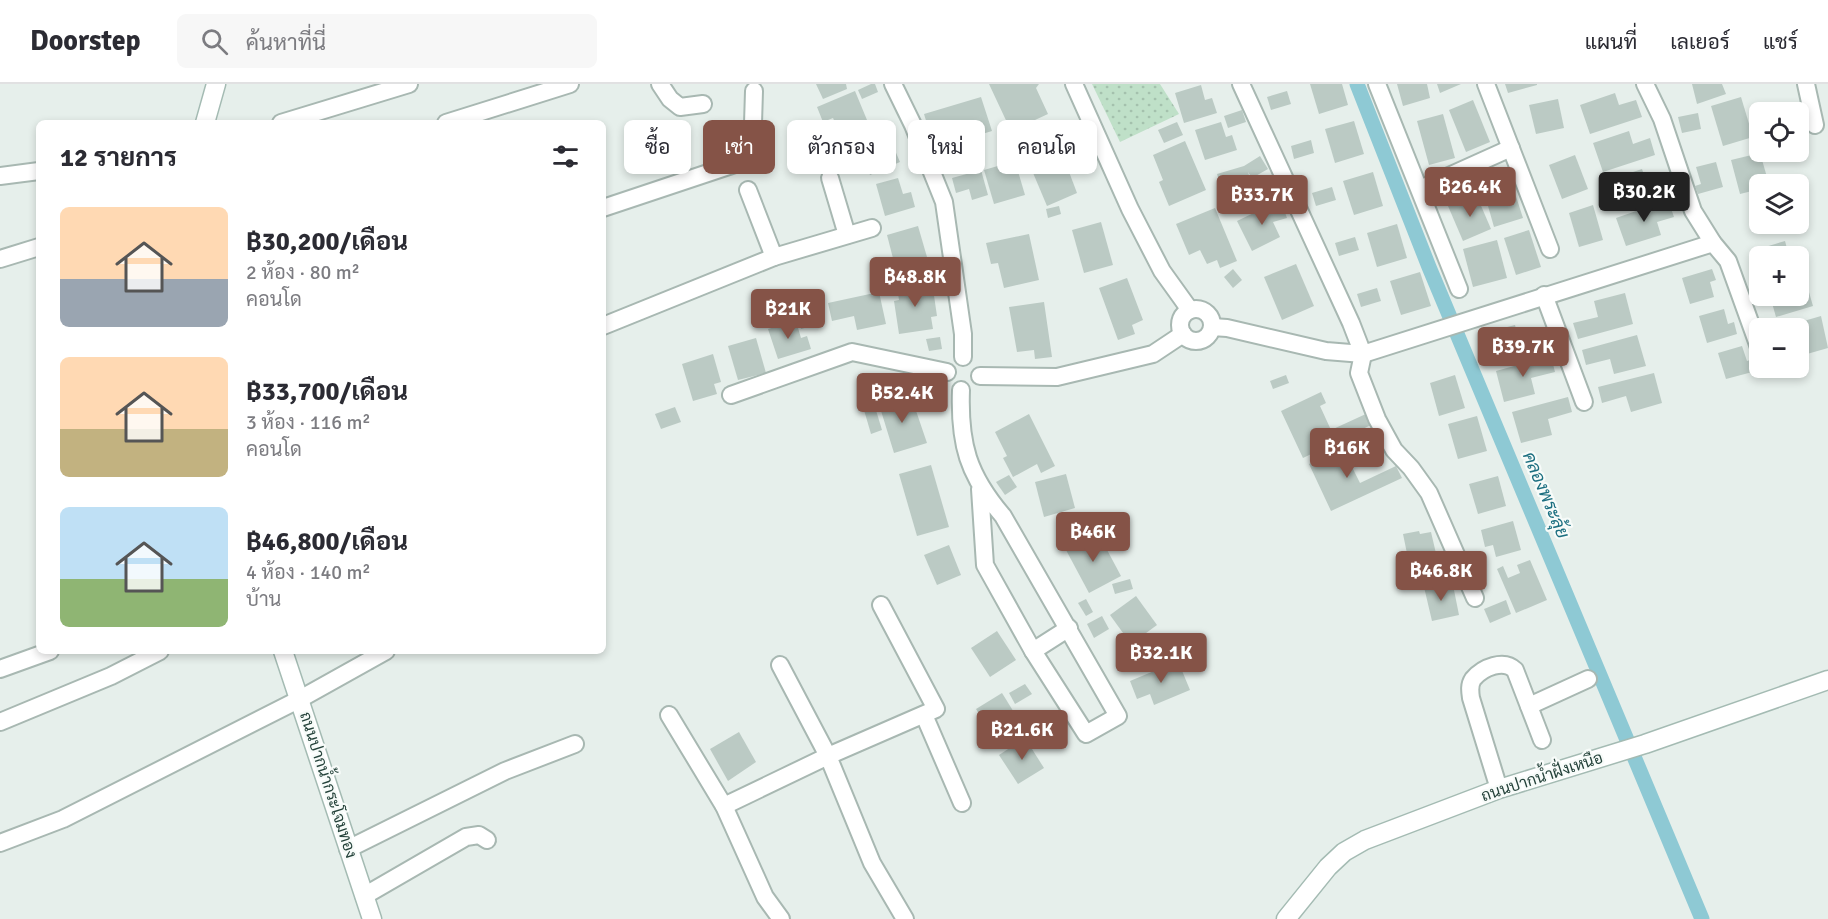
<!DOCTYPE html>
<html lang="th">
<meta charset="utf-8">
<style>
body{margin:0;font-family:Signika,Sarabun,sans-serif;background:#f7f7f7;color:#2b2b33;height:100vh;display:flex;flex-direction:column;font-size:22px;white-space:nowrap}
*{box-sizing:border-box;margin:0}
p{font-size:20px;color:#7c7c81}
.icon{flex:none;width:33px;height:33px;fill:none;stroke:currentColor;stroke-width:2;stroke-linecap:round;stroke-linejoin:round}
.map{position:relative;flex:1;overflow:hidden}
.sheet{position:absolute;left:36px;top:36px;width:570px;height:534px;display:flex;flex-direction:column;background:#fff;border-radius:9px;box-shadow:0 3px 9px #0003}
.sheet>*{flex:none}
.top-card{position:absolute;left:624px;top:36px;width:570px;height:54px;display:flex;gap:12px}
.tools{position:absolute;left:1749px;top:18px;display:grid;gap:12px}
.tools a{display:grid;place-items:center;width:60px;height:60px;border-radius:9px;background:#fff;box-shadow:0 3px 9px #0003;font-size:30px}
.price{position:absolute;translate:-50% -51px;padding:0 14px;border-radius:6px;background:#855347;color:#fff;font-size:20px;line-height:39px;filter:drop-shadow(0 2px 3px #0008)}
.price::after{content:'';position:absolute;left:50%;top:36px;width:18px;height:14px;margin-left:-9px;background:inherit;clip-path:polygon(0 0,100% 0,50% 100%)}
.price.current{background:#222;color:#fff}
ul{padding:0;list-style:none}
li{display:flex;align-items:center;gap:18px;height:150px;padding:0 24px}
li span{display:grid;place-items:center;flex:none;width:168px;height:120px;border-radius:9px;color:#555}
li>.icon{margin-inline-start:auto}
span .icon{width:72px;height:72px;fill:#fffc;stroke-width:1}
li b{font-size:26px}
h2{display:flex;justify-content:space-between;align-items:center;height:72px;padding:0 24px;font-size:26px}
.chip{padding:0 21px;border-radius:9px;background:#fff;box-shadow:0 3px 9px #0003;font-size:21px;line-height:54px}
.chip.current{background:#855347;color:#fff}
header{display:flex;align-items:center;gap:36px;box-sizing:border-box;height:84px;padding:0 30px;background:#fff;border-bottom:2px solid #e1e1e2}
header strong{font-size:28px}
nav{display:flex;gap:33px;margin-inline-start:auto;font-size:21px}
.search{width:420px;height:54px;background:#f7f7f7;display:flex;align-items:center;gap:15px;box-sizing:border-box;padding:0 21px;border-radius:9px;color:#7c7c81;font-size:22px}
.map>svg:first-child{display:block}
.park{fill:url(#park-dots)}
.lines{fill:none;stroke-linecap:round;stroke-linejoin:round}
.canal{stroke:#8ec9d4;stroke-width:15}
.building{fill:#bbcac4}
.street-casing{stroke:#a8b8b2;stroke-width:20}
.secondary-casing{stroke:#a4bbb3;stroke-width:21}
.street{stroke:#fff;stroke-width:16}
.secondary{stroke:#fff;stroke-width:18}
.labels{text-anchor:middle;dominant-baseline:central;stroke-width:4.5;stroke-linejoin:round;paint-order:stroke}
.street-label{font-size:16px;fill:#24423a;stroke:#f7fbf9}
.water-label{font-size:18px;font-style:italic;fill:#1c6f80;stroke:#f7fbf9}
</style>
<header>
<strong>Doorstep</strong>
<div class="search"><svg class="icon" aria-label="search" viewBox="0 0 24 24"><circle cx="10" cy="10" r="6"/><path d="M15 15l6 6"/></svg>ค้นหาที่นี่</div>
<nav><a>แผนที่</a><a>เลเยอร์</a><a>แชร์</a></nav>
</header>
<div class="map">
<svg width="1828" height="835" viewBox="0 0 1828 835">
<defs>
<pattern id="park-dots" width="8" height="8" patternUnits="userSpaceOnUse" patternTransform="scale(1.5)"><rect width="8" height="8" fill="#bfe0c8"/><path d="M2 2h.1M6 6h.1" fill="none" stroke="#a4c1ad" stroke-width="1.8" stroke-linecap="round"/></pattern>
</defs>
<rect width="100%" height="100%" fill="#e6efeb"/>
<polygon class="park" points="1092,0 1160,0 1179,30 1120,58"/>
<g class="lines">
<polyline class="canal" points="1357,0 1429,183 1702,835"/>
</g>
<g class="building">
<polygon points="816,0 846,0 847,5 823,15"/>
<polygon points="871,0 875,0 878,8 862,15 858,6"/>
<polygon points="989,0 1039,0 1036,4 1048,30 1011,47"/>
<polygon points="1310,0 1342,0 1348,21 1319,30"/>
<polygon points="1397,0 1427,0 1430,14 1403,22"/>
<polygon points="1437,0 1461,0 1440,9"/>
<polygon points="1505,0 1537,0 1537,1 1508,9"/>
<polygon points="1692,0 1722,0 1726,10 1697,20"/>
<polygon points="1201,1 1205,16 1212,14 1217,29 1184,39 1175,9"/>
<polygon points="855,7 867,36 839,48 833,34 823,38 817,23"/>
<polygon points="1287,7 1291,20 1271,26 1267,13"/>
<polygon points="1615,9 1619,21 1636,16 1642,33 1590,50 1580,21"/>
<polygon points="981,13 992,47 946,61 944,52 932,56 924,30"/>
<polygon points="1741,13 1753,53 1723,62 1711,22"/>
<polygon points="1558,15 1564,44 1536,50 1529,21"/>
<polygon points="1473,16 1490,58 1466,68 1449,26"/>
<polygon points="1242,26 1246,38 1228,44 1224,32"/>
<polygon points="1698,29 1701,45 1682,49 1678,33"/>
<polygon points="1443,30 1455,74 1429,81 1417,37"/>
<polygon points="1354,37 1364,70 1335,79 1325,45"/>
<polygon points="1177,38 1183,51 1164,59 1158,46"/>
<polygon points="1221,38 1226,53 1232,51 1237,66 1205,76 1195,46"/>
<polygon points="1023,47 1027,56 1017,60 1013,52"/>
<polygon points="1629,47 1633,60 1650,54 1655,71 1603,88 1593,59"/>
<polygon points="883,51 889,66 894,64 900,78 870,91 858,62"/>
<polygon points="1311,56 1314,69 1294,75 1291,62"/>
<polygon points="1185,57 1206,106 1169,122 1159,98 1163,96 1153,71"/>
<polygon points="1060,64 1077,109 1047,122 1028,77"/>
<polygon points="1760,69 1769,100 1760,100 1760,105 1740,110 1731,76"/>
<polygon points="1575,71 1588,105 1562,115 1549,81"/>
<polygon points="1260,72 1268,85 1252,94 1248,88 1255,110 1226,119 1217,90 1244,82"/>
<polygon points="1015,77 1025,111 994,120 984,86"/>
<polygon points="1716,78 1723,103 1698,110 1695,102 1701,100 1696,83"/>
<polygon points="1642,85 1646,97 1662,91 1668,108 1616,126 1606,97"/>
<polygon points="981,86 988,111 972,116 969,105 956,109 952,94"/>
<polygon points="1373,88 1383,122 1354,131 1343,97"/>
<polygon points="898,94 903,110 911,108 915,123 885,132 876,100"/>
<polygon points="1512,100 1523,134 1494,143 1484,108"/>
<polygon points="1332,103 1336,116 1316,122 1312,109"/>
<polygon points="1476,110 1491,145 1463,157 1448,122"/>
<polygon points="1668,116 1674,133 1657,138 1661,151 1626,162 1616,134"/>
<polygon points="1282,120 1287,134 1273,138 1280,153 1252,167 1237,137 1266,123"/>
<polygon points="1593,121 1603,156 1579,163 1569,129"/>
<polygon points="1059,122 1061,130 1048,134 1046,125"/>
<polygon points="1215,124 1237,177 1220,184 1217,176 1207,180 1200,166 1189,171 1176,140"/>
<polygon points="1101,138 1113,181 1084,189 1072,146"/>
<polygon points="1397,140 1407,174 1377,183 1367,149"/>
<polygon points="918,142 927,173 895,182 887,151"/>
<polygon points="1529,146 1541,183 1516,191 1504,154"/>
<polygon points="1029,150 1039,196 1004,204 998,179 991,180 986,159"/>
<polygon points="1355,153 1359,166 1339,172 1335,159"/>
<polygon points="1497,156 1507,194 1473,203 1463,165"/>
<polygon points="1785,157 1789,172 1760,172 1759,191 1752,167"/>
<polygon points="1296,180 1314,222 1282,236 1264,193"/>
<polygon points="1233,185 1242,196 1233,204 1224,193"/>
<polygon points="1712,185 1716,196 1710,198 1714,213 1690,220 1682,194"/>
<polygon points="1420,188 1431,222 1401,231 1390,197"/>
<polygon points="1804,191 1813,222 1776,233 1770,212 1798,212 1798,193"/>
<polygon points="1127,194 1143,236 1132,241 1135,250 1118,256 1099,204"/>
<polygon points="932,198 937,232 931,233 933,245 899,250 894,217 899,216 897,203"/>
<polygon points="1377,204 1381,217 1361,223 1357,210"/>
<polygon points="879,208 886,240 857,246 854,232 832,237 828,219"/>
<polygon points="1625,209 1633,240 1578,255 1573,239 1598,233 1594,217"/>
<polygon points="1044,218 1052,273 1035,275 1034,266 1017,268 1009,223"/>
<polygon points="1724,225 1728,240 1734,238 1737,250 1707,259 1699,232"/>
<polygon points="814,227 818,240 801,245 798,232"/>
<polygon points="1821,232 1828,264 1800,272 1798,244 1780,244"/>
<polygon points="796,237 801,254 807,252 811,265 778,275 768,245"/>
<polygon points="1515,241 1519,256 1544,249 1548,265 1492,280 1484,249"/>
<polygon points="1637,251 1646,282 1614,290 1610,275 1586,281 1582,266"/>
<polygon points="940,253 942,265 929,267 926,255"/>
<polygon points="756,254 766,289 738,296 728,262"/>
<polygon points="1742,262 1747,277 1753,275 1756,287 1726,295 1718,269"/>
<polygon points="713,270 721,298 714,300 717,310 693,317 682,280"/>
<polygon points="1551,272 1555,288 1531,294 1535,310 1504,318 1496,287"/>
<polygon points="1654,289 1662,319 1631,328 1626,312 1602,319 1598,303"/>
<polygon points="1286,291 1289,299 1273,305 1270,297"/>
<polygon points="1455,291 1465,324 1439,332 1430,299"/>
<polygon points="1321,308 1326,319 1320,322 1331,346 1368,329 1373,340 1303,374 1281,327"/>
<polygon points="893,312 895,320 912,315 927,359 894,369 878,317"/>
<polygon points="1568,313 1572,328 1548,335 1552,351 1521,359 1512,328"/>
<polygon points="675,323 681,338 661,345 655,330"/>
<polygon points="875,323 882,346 871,350 864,326"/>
<polygon points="1029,330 1055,382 1041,389 1037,380 1013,393 1003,374 1007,372 995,348"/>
<polygon points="1477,332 1487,367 1458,375 1448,340"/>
<polygon points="1349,361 1355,372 1348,375 1360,399 1396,382 1402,394 1331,427 1309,380"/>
<polygon points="931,381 949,443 917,452 899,390"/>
<polygon points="1066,390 1075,424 1044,433 1035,398"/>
<polygon points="1009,391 1017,403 1005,411 996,398"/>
<polygon points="1498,392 1506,422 1478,430 1469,400"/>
<polygon points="1513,437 1521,466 1496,473 1493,461 1485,463 1481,446"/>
<polygon points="1419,447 1420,450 1431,448 1438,478 1410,484 1403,450"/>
<polygon points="1098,449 1121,492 1089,509 1066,466"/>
<polygon points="949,461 961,491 937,501 924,471"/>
<polygon points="1530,476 1547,516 1516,529 1497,485 1503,482 1508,494 1520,489 1517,481"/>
<polygon points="1130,495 1133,505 1115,510 1112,500"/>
<polygon points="1441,499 1442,503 1453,501 1459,531 1432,537 1424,503"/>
<polygon points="1136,512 1157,541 1131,560 1110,531"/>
<polygon points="1086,515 1093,528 1086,532 1078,519"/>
<polygon points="1506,516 1511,530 1490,539 1484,525"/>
<polygon points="1102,532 1109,545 1094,554 1087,540"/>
<polygon points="997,547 1016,576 990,593 971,564"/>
<polygon points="1178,577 1190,606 1154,621 1150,610 1137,615 1130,597"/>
<polygon points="1025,600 1032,610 1015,620 1009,609"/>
<polygon points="1002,609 1020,638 994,654 976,625"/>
<polygon points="1046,645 1052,656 1036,665 1029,654"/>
<polygon points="739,648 756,678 728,697 710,665"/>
<polygon points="1025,654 1044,684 1018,700 999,671"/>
</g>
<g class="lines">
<g class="street-casing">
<g id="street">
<polyline points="660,0 670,15 680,23 703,20"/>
<polyline points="893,0 913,41 944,118 963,250 963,273"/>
<polyline points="1074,0 1130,125 1162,187 1190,226"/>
<polyline points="1241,0 1351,239 1363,270 1359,289 1377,335 1394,366 1411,384 1429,409 1475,514"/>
<polyline points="1377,0 1459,205"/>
<polyline points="1486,0 1550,165"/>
<polyline points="1645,0 1662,35 1693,127 1713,159 1728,177 1760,266"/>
<polyline points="1806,0 1815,41"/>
<polyline points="281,39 409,0"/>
<polyline points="446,39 570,0"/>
<polyline points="0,92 39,87"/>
<polyline points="830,94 847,151"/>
<polyline points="1420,105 1511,64"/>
<polyline points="748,106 774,173"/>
<polyline points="603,124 747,76 752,72 754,7"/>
<polyline points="0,175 39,163"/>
<polyline points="1544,211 1584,318"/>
<circle cx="1196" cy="241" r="16"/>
<polyline points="603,242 774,173 872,144"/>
<polyline points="1212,243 1227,244 1326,267 1363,270 1713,159"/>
<polyline points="980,292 1057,293 1153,270 1183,250"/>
<path d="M 961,306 C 959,360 968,391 1003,432 L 1118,632 L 1086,650 L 1033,567 L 985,481 L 980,405"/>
<polyline points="731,311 852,268 947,288"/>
<polyline points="881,521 936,625 828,672 872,779 905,835"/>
<polyline points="1033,567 1069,544"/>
<polyline points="0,585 50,567"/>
<polyline points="1529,622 1588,595"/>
<polyline points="669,631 724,722 765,813 781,835"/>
<polyline points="924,631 962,719"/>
<polyline points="0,638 111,592 160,567"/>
<path d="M 1499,705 L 1471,614 C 1470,607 1469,601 1473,595 C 1483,583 1504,575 1515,586 L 1542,656"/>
<polyline points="724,722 828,672 780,581"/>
<polyline points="0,759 63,735 300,615 386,567"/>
<polyline points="348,765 505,687 575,660"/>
<polyline points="364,812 466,753 479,751 487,756"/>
</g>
</g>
<g class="secondary-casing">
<g id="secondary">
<polyline points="205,39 216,0"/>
<polyline points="283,567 372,835"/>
<polyline points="1286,835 1328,783 1344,768 1365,756 1499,705 1645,660 1828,596"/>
</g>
</g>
<use href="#street" class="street"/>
<use href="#secondary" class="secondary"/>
</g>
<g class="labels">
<g class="street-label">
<text transform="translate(1542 693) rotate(-18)">ถนนปากน้ำฝั่งเหนือ</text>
<text transform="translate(328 701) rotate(72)">ถนนปากน้ำกระโจมทอง</text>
</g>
<g class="water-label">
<text transform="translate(1546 411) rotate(67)">คลองพระลุ้ย</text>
</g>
</g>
</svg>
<div class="tools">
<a><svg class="icon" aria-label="locate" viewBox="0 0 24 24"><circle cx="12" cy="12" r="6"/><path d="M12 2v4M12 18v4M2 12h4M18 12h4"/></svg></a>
<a><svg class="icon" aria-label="layers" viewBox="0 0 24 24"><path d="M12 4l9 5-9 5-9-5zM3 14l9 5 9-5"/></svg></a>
<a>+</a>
<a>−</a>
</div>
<b class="price" style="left:1470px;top:134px">฿26.4K</b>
<b class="price current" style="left:1644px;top:139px">฿30.2K</b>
<b class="price" style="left:1262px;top:142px">฿33.7K</b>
<b class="price" style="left:915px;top:224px">฿48.8K</b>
<b class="price" style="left:788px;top:256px">฿21K</b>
<b class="price" style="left:1523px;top:294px">฿39.7K</b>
<b class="price" style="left:902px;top:340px">฿52.4K</b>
<b class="price" style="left:1347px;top:395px">฿16K</b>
<b class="price" style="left:1093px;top:479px">฿46K</b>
<b class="price" style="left:1441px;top:518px">฿46.8K</b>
<b class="price" style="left:1161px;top:600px">฿32.1K</b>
<b class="price" style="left:1022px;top:677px">฿21.6K</b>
<div class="top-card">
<a class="chip">ซื้อ</a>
<a class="chip current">เช่า</a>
<a class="chip">ตัวกรอง</a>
<a class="chip">ใหม่</a>
<a class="chip">คอนโด</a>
</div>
<section class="sheet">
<h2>12 รายการ<svg class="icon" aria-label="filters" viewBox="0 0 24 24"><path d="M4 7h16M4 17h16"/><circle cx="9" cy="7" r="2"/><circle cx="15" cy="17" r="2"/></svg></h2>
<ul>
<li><span style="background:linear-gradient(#ffd9b3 60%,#9aa5b1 0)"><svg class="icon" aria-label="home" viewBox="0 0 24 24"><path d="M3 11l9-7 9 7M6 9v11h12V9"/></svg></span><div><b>฿30,200/เดือน</b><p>2 ห้อง · 80 m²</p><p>คอนโด</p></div></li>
<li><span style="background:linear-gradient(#ffd9b3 60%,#c2b280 0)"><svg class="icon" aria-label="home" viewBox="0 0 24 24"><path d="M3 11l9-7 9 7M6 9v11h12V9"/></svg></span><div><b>฿33,700/เดือน</b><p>3 ห้อง · 116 m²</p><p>คอนโด</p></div></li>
<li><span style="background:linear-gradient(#bfe0f5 60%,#8fb573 0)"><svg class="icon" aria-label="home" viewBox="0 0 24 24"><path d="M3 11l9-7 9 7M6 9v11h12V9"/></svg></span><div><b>฿46,800/เดือน</b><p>4 ห้อง · 140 m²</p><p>บ้าน</p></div></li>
</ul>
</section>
</div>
